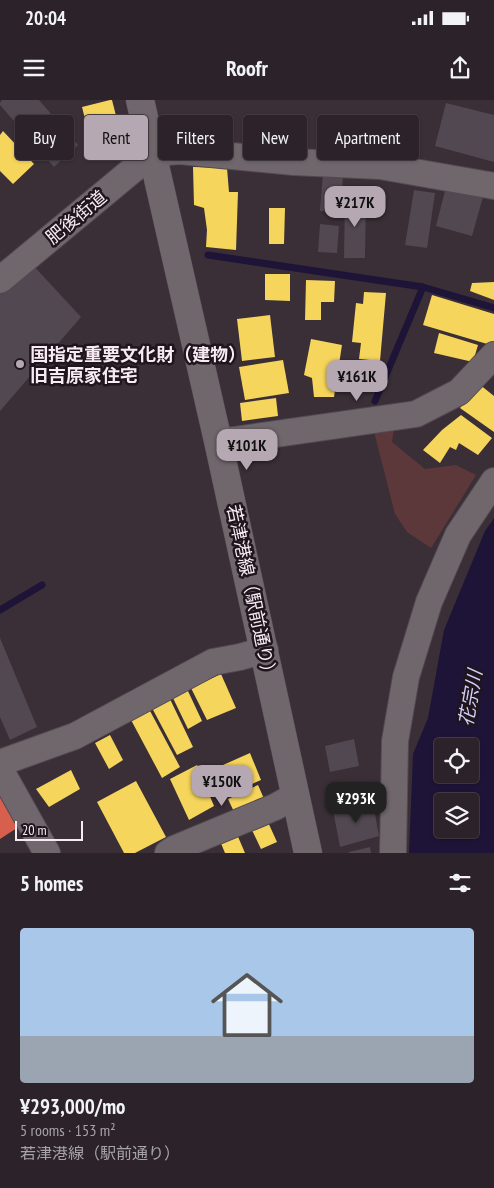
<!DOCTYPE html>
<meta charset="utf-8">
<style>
body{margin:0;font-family:"PT Sans Narrow","Noto Sans JP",sans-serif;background:#382f35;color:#f1f3f6;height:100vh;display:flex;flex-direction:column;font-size:19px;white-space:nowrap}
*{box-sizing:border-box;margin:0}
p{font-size:16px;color:#a6a4a8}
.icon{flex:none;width:28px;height:28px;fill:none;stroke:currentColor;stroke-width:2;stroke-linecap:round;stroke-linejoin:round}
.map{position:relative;height:753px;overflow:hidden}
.side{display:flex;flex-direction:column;background:#2c2229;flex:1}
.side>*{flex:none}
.hud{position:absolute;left:15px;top:15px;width:465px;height:45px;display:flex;gap:10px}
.fabs{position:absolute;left:434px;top:638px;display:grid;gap:10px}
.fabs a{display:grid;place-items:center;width:45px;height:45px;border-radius:5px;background:#2c2229;box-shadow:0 1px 4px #0004,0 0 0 1px #483f46;font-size:25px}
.scale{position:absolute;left:15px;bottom:12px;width:68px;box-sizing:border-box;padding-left:5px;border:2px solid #f8eaf4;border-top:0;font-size:14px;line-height:18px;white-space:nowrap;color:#f8eaf4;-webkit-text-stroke:4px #1f161d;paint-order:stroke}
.price{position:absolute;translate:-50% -42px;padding:0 11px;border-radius:10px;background:#b6a8b2;color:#111;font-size:16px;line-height:32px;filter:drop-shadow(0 1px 2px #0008)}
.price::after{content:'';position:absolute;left:50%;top:30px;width:15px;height:11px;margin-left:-8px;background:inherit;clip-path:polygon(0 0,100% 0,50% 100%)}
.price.current{background:#222;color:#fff}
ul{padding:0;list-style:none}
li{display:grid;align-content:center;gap:10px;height:265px;padding:0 20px}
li+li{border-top:1px solid #483f46}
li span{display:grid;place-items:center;height:155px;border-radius:5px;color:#555}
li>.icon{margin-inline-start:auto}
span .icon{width:90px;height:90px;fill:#fffc;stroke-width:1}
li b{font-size:21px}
h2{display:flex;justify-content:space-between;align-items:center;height:60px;padding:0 20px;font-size:21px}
.chip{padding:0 18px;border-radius:5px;background:#2c2229;box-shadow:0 1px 4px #0004,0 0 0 1px #483f46;font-size:18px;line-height:45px}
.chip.current{background:#b6a8b2;color:#111}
.status{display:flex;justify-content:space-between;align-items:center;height:35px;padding:0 25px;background:#2c2229;direction:ltr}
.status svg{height:14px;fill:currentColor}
header{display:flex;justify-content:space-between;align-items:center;height:65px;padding:0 20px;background:#2c2229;font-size:22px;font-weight:800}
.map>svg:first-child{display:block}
.green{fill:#5d383a}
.water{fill:#1e1437;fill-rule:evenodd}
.homes{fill:#f6d55c}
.shops{fill:#d6604d}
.public{fill:#5aae61}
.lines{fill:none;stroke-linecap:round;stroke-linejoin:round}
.stream{stroke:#1e1437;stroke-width:7}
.building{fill:#514851}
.street-casing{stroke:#544a52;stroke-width:28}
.secondary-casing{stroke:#544a52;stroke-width:29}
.street{stroke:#70676d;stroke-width:26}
.secondary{stroke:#70676d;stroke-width:28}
.poi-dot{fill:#b6a8b2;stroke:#1f161d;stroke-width:2}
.labels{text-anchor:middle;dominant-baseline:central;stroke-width:5;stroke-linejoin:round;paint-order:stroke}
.street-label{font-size:18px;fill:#f8eaf4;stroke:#1f161d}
.poi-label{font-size:18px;font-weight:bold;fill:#f8eaf4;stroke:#1f161d;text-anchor:start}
.water-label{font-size:19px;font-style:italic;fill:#d3cdf9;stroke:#1f161d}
</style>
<div class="status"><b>20:04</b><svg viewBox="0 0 49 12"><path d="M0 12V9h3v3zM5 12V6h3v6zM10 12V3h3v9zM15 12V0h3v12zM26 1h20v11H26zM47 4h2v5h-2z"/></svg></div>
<header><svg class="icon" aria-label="menu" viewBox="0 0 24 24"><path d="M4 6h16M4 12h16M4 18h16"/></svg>Roofr<svg class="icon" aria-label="share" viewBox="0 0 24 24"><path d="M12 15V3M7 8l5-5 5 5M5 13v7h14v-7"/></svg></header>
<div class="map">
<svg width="494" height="753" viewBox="0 0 494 753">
<rect width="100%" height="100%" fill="#3a2e37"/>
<polygon class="green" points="395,322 392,342 425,369 456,365 476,375 431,448 407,432 395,414 372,324"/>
<path class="water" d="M 494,418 L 494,753 L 409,753 L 413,654 L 428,618 L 444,530 L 485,431 ZM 470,646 L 470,674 L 442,674 L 442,646 ZM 470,701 L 470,729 L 442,729 L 442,701 Z"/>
<g class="homes">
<polygon points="110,0 112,0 123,43 93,51 82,7"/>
<polygon points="3,31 34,64 13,84 0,71 0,35"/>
<polygon points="193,67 227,68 229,92 238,92 236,150 206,147 207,130 204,108 194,105"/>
<polygon points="269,108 285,108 284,144 269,144"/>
<polygon points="265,174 290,174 290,201 265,200"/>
<polygon points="306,180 335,181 334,202 321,202 321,220 305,220"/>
<polygon points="494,182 494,200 470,191 472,183"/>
<polygon points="364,192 386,193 380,261 359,259 361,243 352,242 356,203 363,204"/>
<polygon points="432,195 494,214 494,246 423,225"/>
<polygon points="270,215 275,257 242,261 237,219"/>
<polygon points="439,233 478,245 473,262 434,253"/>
<polygon points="311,239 342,245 334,297 314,297 312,278 304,275"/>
<polygon points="283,260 289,293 245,300 239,267"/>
<polygon points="479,284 494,296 494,332 460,308"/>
<polygon points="276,298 278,316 242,321 240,303"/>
<polygon points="461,315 492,338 478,355 459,343 456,350 450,347 440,363 423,350 442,330"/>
<polygon points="221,574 236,608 207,620 191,588"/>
<polygon points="187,589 202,621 188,629 172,596"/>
<polygon points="169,597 193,647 177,655 151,606"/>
<polygon points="149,609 180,667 162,678 130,618"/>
<polygon points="110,635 123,660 109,669 95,643"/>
<polygon points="250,653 261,680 218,699 205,673"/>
<polygon points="197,665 214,706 189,720 170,679"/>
<polygon points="71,670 80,689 49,707 36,689"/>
<polygon points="136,681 166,737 135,753 124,753 97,702"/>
<polygon points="258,685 265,701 236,716 228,699"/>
<polygon points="267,720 277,742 261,749 251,728"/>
<polygon points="236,732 245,753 225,753 220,741"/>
</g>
<polygon class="shops" points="0,683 20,726 0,739"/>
<polygon class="public" points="325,20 344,20 345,36 326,37"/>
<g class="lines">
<g class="stream">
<polyline points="208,155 423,187 494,208"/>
<polyline points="375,301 423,187"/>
<polyline points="0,510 42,485"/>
</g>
</g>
<g class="building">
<polygon points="2,0 39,0 78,45 54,67 0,5 0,3"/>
<polygon points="446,3 494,15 494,62 435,46"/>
<polygon points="323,73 343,74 341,112 320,111"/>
<polygon points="446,87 483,97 472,136 436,126"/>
<polygon points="414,90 435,93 427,148 405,145"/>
<polygon points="345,97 366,98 365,158 344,158"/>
<polygon points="320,124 339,126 337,153 318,152"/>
<polygon points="30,162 81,217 0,311 0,189"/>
<polygon points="0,538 37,627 10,640 0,617"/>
<polygon points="354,639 359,666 330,672 325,646"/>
<polygon points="373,703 379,736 340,747 333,710"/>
<polygon points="370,747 371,753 349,753 349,752"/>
</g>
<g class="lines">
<g class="street-casing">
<g id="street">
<polyline points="0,180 153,53 180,51 294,62 380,66 494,86"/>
<polyline points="218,341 234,340 416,314 459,292 494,255"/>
<polyline points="0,663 75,636 213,562 240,557 265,550"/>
<polyline points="0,669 47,753"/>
<polyline points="168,753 174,749 275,707 295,696"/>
<polyline points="393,753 395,641 406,577 429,502 458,435 494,381"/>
</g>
</g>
<g class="secondary-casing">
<polyline id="secondary" points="140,0 218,341 308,753"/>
</g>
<use href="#street" class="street"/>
<use href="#secondary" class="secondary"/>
</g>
<circle class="poi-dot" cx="20" cy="264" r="5"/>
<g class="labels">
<g class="street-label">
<text transform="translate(76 117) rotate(-40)">肥後街道</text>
<text transform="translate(252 493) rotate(78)">若津港線（駅前通り）</text>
</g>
<g class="poi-label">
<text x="30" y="254">国指定重要文化財（建物）<tspan x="30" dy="21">旧吉原家住宅</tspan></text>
</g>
<g class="water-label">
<text transform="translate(470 598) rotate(-80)">花宗川</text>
</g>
</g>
</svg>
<div class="fabs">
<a><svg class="icon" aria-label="locate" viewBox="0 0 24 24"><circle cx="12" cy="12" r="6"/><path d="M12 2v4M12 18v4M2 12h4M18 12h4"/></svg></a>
<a><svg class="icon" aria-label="layers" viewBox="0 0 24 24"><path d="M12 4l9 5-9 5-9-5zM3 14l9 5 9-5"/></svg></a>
</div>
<div class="scale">20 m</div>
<b class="price" style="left:355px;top:128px">¥217K</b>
<b class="price" style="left:357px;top:302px">¥161K</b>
<b class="price" style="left:247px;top:371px">¥101K</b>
<b class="price" style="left:222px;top:707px">¥150K</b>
<b class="price current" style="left:356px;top:724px">¥293K</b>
<div class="hud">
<a class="chip">Buy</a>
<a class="chip current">Rent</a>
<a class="chip">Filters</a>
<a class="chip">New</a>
<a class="chip">Apartment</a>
</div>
</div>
<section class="side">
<h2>5 homes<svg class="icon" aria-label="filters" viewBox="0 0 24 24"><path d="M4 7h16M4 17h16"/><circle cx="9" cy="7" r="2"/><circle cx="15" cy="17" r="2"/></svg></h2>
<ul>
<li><span style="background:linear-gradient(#a9c7e8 70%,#9aa5b1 0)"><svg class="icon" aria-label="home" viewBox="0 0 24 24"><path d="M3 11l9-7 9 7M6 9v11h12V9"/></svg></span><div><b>¥293,000/mo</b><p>5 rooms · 153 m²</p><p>若津港線（駅前通り）</p></div></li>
</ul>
</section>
